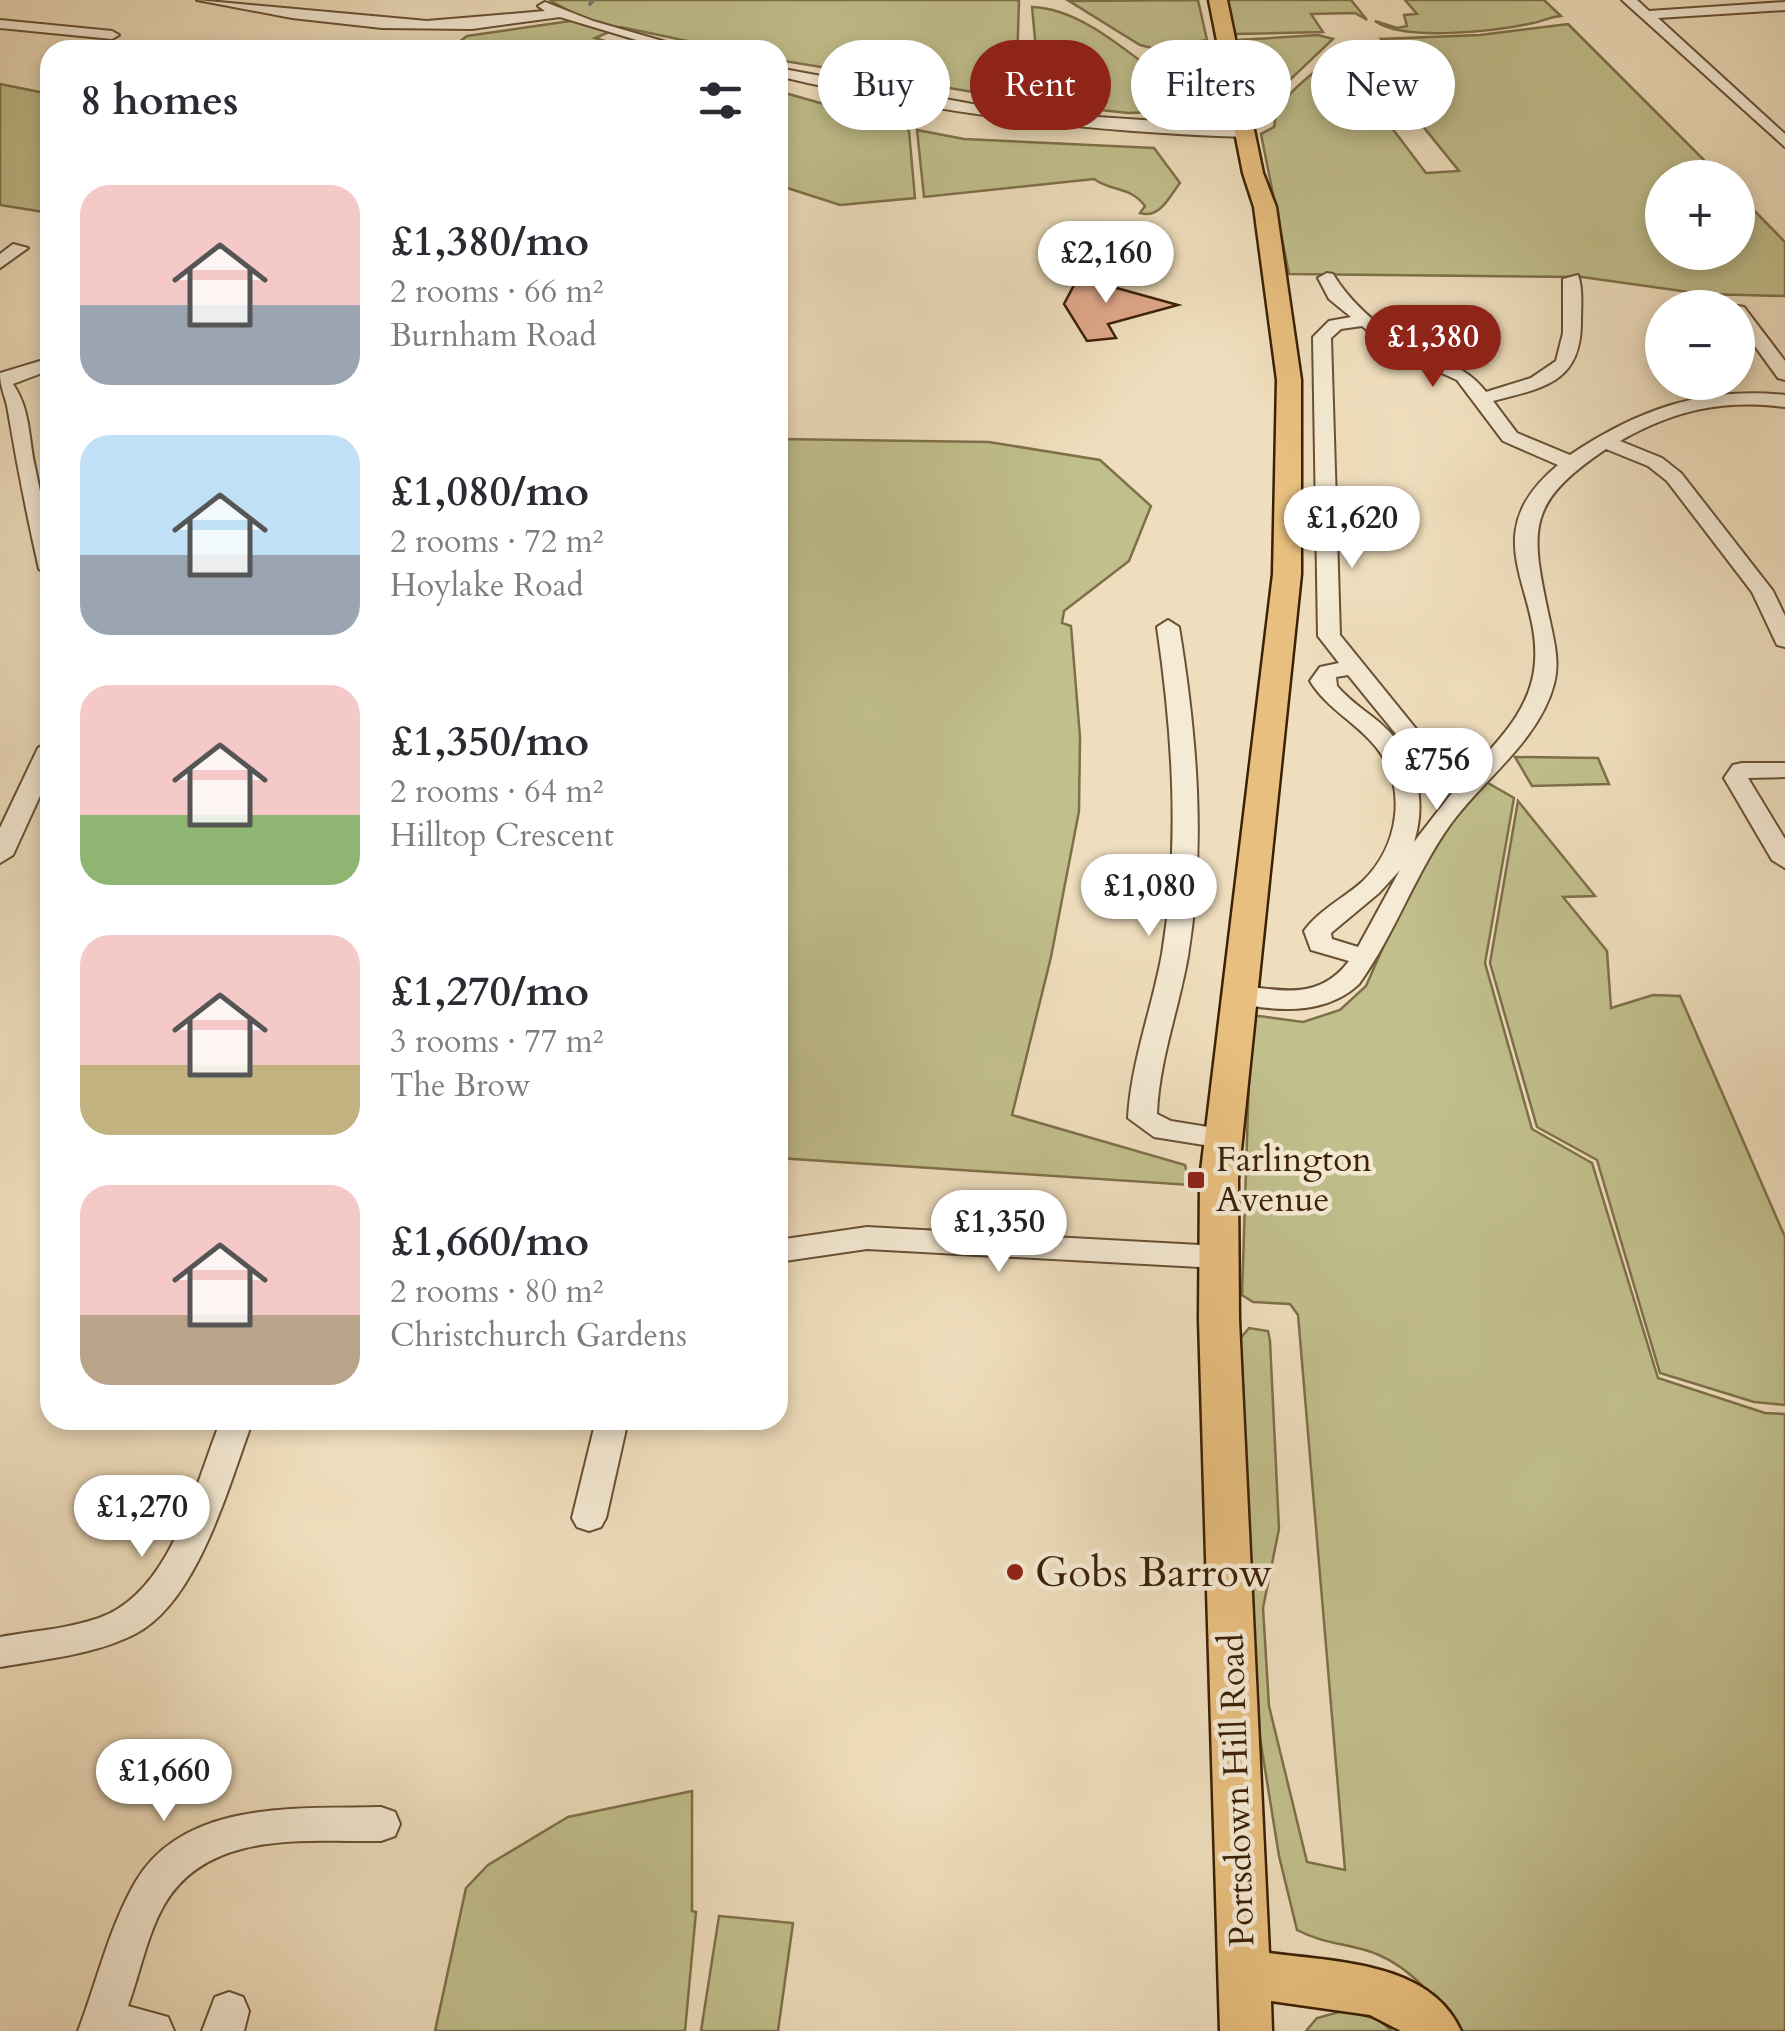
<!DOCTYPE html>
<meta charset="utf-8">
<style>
body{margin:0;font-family:Cardo,serif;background:#f2f2f3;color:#2b2b33;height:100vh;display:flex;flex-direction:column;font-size:38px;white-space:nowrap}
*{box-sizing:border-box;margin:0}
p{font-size:32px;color:#7c7c81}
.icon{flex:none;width:55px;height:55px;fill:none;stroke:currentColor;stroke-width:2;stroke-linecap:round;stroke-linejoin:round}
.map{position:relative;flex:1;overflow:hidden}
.sheet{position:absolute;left:40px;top:40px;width:748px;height:1390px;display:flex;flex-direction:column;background:#fff;border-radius:30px;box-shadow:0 5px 15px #0003}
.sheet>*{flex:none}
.top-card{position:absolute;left:818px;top:40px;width:818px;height:90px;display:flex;gap:20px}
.fabs{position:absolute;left:1645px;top:160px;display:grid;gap:20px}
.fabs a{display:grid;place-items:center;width:110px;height:110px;border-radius:50%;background:#fff;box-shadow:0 5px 15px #0003;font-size:50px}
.price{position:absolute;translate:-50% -85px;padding:0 22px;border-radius:35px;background:#fff;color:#222;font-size:32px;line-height:65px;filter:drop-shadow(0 2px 5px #0008)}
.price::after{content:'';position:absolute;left:50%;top:60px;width:30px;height:22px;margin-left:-15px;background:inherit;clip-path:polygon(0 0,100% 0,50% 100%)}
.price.current{background:#8f2418;color:#fff}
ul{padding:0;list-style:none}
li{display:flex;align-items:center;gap:30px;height:250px;padding:0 40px}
li span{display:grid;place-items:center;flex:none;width:280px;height:200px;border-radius:30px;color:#555}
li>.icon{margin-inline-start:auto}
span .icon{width:120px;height:120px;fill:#fffc;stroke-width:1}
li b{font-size:42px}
h2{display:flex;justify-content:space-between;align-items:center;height:120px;padding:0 40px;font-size:42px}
.chip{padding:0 35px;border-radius:45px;background:#fff;box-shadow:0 5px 15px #0003;font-size:35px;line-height:90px}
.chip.current{background:#8f2418;color:#fff}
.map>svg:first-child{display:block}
.green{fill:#c1bf8c;stroke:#7e7049;stroke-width:2.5}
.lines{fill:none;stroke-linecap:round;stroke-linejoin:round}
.stream{stroke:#747e6d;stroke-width:4}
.building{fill:#e1a88b;stroke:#3c2106;stroke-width:2.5}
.minor-casing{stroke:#695034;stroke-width:4}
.major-casing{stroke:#3c2106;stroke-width:5}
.minor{fill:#f5ead4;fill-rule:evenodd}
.major{fill:#e8bf7e;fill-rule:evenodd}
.poi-dot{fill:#8f2418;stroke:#f5ead4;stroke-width:4}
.labels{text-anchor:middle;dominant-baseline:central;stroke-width:9;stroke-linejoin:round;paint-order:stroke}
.poi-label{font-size:35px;fill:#3c2106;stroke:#f5ead4;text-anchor:start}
.street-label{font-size:35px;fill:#3c2106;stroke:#f5ead4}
.near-poi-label{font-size:42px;fill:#3c2106;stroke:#f5ead4;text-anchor:start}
</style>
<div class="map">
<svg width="1785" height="2031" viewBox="0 0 1785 2031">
<rect width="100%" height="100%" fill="#efdebd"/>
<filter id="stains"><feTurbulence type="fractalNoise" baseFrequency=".002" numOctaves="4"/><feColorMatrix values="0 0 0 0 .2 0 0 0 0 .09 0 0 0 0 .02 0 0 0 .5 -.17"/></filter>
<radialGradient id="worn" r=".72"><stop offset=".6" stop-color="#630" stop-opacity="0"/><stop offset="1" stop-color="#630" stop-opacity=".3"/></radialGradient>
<g class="green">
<polygon points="549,0 1019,0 1016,99 778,60 778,50 730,50 621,27 595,38 635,50 449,50 467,36 584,19"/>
<polygon points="1198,0 1207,40 1156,49 1140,45 1069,1"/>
<polygon points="1227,0 1351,0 1367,20 1355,13 1311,14 1323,32 1235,34"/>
<path d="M 1405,0 L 1544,0 L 1561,16 C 1549,17 1541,22 1533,23 C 1498,31 1403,42 1375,21 L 1397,28 L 1407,26 L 1404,15 L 1417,14 Z"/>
<path d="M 1032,7 C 1083,8 1135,59 1175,87 L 1167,90 L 1158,112 L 1128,113 L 1027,102 L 1030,62 L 1036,49 Z"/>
<path d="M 1568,24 L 1721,177 L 1662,178 L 1662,252 L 1738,252 L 1738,194 L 1785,242 L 1785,296 L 1703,294 L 1582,277 L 1289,274 L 1261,134 L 1274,127 C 1275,97 1315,73 1336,54 L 1426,173 L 1459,171 L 1371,62 L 1381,56 L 1373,45 L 1386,44 L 1381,39 L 1480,35 Z"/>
<polygon points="1318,35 1333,39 1255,113 1239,40"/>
<polygon points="0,84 50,94 50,213 0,205"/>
<polygon points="778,91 905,127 909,131 915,198 840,205 778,185"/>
<path d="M 917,130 L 964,139 L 1154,148 L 1180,183 C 1169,197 1160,219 1140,213 L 1145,206 C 1130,186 1112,192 1094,179 L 924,197 Z"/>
<polygon points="778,439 989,442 1100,460 1151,506 1129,561 1064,611 1062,623 1071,626 1080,737 1079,811 1051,957 1012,1115 1185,1165 1190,1185 778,1158"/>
<polygon points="1515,757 1598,758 1609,784 1532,786"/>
<path d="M 1481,779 L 1514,798 L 1485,963 L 1532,1129 L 1592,1163 L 1658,1378 L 1765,1413 L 1785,1414 L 1785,2031 L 1460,2031 C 1436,1998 1407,1962 1365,1950 C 1340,1943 1320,1942 1297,1930 L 1279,1856 L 1256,1713 L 1239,1340 L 1249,1328 L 1268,1331 L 1270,1341 L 1279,1529 L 1263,1608 L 1269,1706 L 1307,1862 L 1345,1870 L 1298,1315 L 1290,1304 L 1253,1302 L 1242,1295 L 1251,1015 L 1303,1022 L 1340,1010 L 1366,986 L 1410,886 Z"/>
<polygon points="1518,801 1595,896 1563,897 1607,951 1611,1008 1653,995 1680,996 1785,1237 1785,1405 1754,1402 1660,1373 1597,1160 1537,1127 1490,963"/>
<polygon points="692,1791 692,1911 696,1912 685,2031 435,2031 466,1888 488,1865 568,1817"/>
<polygon points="719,1916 793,1923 778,2031 701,2031"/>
<polygon points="1346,2010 1379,2020 1392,2031 1306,2031 1317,2018"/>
</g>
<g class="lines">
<polyline class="stream" points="590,4 593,0"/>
</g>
<polygon class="building" points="1081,272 1107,274 1102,284 1178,305 1108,324 1116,338 1087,341 1064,304"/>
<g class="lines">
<g class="minor-casing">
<g id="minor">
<polygon points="197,0 427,21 545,11 538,6 545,2 593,21 694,50 670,50 560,17 472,29 382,28 292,18"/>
<polygon points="1622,0 1637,0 1649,11 1785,2 1785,10 1658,18 1785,134 1785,147"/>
<polygon points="0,20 112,31 119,35 112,39 0,28"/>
<path d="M 778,68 L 1010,111 L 1246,127 L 1254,132 L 1246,137 C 1087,132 932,113 778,76 Z"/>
<polygon points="13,244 28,248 0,268 0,254"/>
<path d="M 1327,273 L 1333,274 C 1349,301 1379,328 1407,343 C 1436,360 1465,364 1486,392 L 1531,378 L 1556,361 L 1563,333 L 1563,279 L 1578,275 C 1583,289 1581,307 1581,322 C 1581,383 1543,388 1493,401 L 1517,433 L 1570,455 C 1637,410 1703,386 1785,395 L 1785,407 C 1723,399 1674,410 1620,441 L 1662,458 L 1681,473 L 1773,591 L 1785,616 L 1785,647 L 1777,645 L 1752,592 L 1667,481 L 1648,466 L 1606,449 C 1526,503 1530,528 1549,617 C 1554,640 1560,662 1554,684 C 1539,741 1483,779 1450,825 C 1415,874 1395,934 1359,984 C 1325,1016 1273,1012 1230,1001 L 1226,995 C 1246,970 1306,1018 1349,961 L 1311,950 L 1304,931 C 1319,910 1344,898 1363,881 C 1399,846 1408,787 1376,747 C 1356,722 1327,709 1310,681 L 1320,667 L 1339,663 L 1318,636 L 1313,337 L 1329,321 L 1351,317 L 1329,299 L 1318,278 ZM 1362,326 L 1391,350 L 1457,380 L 1503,441 L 1558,465 C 1470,538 1546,592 1534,671 C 1528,710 1500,740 1474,767 L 1434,751 L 1340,635 L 1331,338 L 1341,329 ZM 1348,675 L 1418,761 L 1462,780 L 1414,842 C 1428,797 1415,753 1379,722 C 1364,710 1349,700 1337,686 L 1336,677 ZM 1400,870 L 1358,947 L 1332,939 L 1331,933 L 1379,893 Z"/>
<polygon points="1738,306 1744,307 1785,361 1785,380 1778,378 1738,323 1738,308 1731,308"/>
<path d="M 50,358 L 50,370 L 13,384 C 31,411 28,436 35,467 C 43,505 50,536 50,575 L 39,569 C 27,516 17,465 8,411 C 6,397 0,389 0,373 Z"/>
<path d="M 1168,620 L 1179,627 C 1197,736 1206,846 1188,956 C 1179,1009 1159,1060 1157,1114 L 1171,1121 L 1233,1131 L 1238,1138 L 1223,1148 L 1154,1137 L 1128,1118 C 1131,1062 1152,1009 1162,954 C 1180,845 1173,736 1157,627 Z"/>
<polygon points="50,741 50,774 13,855 0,863 0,828 38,748"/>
<polygon points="1742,763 1785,763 1785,777 1748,778 1785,839 1785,868 1772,860 1724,778 1733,765"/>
<polygon points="867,1227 1218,1246 1229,1249 1233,1257 1229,1265 1218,1268 867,1249 778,1262 778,1240"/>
<path d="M 221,1420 L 253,1420 C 229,1483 199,1601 135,1634 C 94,1655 45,1659 0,1667 L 0,1637 C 32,1631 67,1629 99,1618 C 172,1592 195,1484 221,1420 Z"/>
<polygon points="596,1420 628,1420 606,1518 601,1527 589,1531 577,1527 572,1518"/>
<path d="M 381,1807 L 395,1812 L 400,1824 L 395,1836 L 381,1841 C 306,1842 208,1829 164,1905 C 147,1935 140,1973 128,2006 L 168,2017 L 174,2031 L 78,2031 C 97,1982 109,1927 136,1881 C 185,1799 299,1809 381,1807 Z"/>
<polygon points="229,1992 243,1997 249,2011 244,2031 202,2031 215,1997"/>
</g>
</g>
<g class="major-casing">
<path id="major" d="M 1209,0 L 1227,0 L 1263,173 L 1276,207 L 1301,380 L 1301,574 L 1238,1179 L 1239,1320 L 1269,1953 C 1334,1962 1430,1961 1461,2031 L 1401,2031 L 1370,2015 L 1271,2001 L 1272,2031 L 1220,2031 L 1199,1320 L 1200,1179 L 1273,574 L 1277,380 L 1254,207 L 1243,173 Z"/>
</g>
<use href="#minor" class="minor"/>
<use href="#major" class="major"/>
</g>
<g class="poi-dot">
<rect x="1186" y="1170" width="20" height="20" rx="5"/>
<circle cx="1015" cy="1572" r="10"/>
</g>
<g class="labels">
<g class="poi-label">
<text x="1216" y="1160">Farlington<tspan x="1216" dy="40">Avenue</tspan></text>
</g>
<g class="street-label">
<text transform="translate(1237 1790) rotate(-92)">Portsdown Hill Road</text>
</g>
<g class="near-poi-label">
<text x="1035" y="1572">Gobs Barrow</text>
</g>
</g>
<rect width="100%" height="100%" filter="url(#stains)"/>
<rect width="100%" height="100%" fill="url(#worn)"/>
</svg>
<div class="fabs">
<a>+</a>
<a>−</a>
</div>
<b class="price" style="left:1106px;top:306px">£2,160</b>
<b class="price current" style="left:1433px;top:390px">£1,380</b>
<b class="price" style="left:1352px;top:571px">£1,620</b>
<b class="price" style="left:1437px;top:813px">£756</b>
<b class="price" style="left:1149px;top:939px">£1,080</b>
<b class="price" style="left:999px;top:1275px">£1,350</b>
<b class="price" style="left:142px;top:1560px">£1,270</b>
<b class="price" style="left:164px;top:1824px">£1,660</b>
<div class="top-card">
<a class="chip">Buy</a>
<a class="chip current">Rent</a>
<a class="chip">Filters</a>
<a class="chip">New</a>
</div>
<section class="sheet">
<h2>8 homes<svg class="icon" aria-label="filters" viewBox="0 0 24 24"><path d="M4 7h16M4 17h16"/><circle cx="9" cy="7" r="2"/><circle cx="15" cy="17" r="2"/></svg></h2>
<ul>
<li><span style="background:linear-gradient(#f6c9c9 60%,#9aa5b1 0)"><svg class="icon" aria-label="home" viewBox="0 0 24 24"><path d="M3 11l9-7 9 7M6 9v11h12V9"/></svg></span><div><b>£1,380/mo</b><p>2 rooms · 66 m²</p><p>Burnham Road</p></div></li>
<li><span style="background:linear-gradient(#bfe0f5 60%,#9aa5b1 0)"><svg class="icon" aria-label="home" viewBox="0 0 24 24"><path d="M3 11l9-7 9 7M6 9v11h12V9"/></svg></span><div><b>£1,080/mo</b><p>2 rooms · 72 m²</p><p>Hoylake Road</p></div></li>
<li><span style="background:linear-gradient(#f6c9c9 65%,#8fb573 0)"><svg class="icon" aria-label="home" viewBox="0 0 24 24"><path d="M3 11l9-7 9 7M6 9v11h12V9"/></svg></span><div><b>£1,350/mo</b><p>2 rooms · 64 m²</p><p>Hilltop Crescent</p></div></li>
<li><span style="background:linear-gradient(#f6c9c9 65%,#c2b280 0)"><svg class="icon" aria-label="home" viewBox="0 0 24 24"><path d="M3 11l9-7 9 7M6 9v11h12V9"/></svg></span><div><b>£1,270/mo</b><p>3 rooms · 77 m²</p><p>The Brow</p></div></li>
<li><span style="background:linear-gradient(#f6c9c9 65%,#b9a48a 0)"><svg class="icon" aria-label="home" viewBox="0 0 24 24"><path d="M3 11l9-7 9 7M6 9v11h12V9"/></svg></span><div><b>£1,660/mo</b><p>2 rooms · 80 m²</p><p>Christchurch Gardens</p></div></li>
</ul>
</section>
</div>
